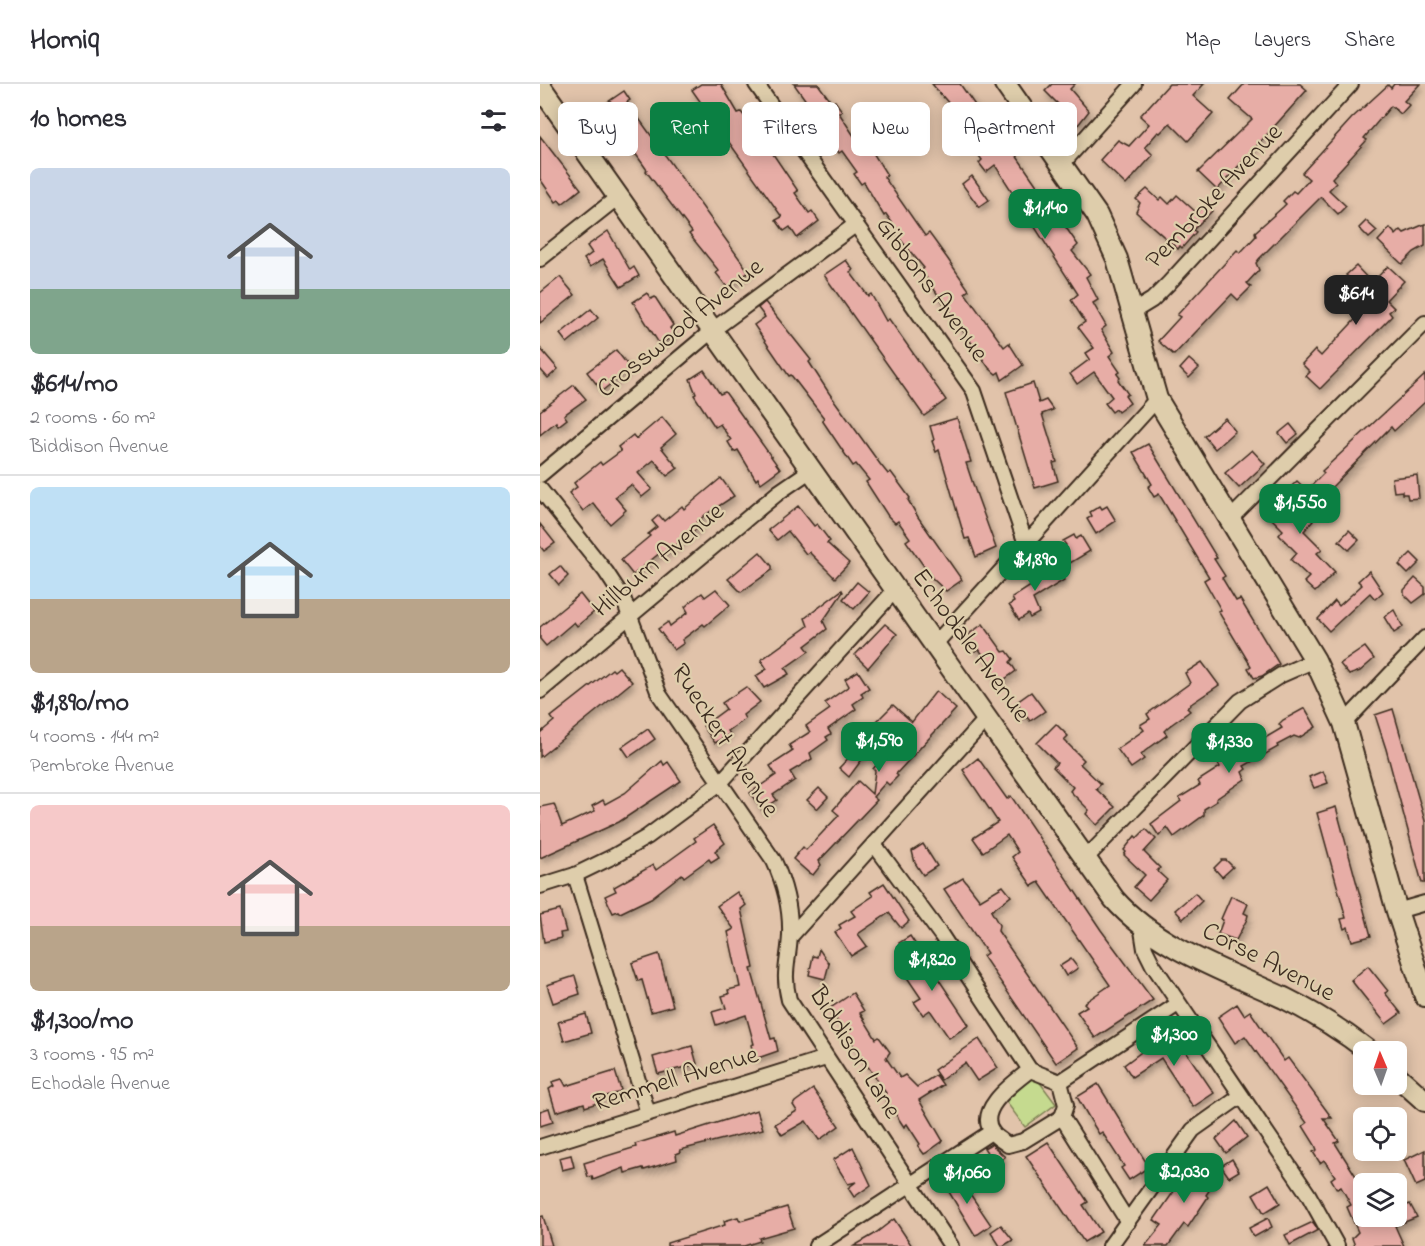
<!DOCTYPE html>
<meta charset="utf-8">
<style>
body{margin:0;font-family:"Indie Flower",sans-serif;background:#f2f2f3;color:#2b2b33;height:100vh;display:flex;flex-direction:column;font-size:22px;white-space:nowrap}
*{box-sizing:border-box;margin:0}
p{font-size:20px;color:#7c7c81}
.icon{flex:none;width:33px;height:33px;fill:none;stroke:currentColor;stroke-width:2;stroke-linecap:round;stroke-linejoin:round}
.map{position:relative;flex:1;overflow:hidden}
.drawer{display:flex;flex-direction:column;background:#fff;width:540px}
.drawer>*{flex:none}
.hud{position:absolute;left:18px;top:18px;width:570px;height:54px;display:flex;gap:12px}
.needle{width:39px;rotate:358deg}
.buttons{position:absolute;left:813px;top:957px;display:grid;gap:12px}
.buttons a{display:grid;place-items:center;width:54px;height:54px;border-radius:9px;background:#fff;box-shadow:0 3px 15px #0003;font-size:30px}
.price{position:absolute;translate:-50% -51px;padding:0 14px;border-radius:12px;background:#0b8043;color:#fff;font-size:20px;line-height:39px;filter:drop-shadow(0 2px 3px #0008)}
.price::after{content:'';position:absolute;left:50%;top:36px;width:18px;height:14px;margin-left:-9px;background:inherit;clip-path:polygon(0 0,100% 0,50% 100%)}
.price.selected{background:#222;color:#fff}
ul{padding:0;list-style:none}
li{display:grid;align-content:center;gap:12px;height:318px;padding:0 30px}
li+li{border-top:2px solid #e1e1e2}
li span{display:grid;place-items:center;height:186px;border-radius:9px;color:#555}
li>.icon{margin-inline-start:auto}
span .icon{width:108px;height:108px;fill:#fffc;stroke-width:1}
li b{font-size:26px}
h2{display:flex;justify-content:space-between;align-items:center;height:72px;padding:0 30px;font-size:26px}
.tag{padding:0 21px;border-radius:9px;background:#fff;box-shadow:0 3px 15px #0003;font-size:21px;line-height:54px}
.tag.selected{background:#0b8043;color:#fff}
header{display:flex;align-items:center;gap:36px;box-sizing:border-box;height:84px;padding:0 30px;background:#fff;border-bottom:2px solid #e1e1e2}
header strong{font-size:28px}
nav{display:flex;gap:33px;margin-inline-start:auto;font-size:21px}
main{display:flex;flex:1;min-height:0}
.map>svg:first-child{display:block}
.green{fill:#c5da8f;stroke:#808256;stroke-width:1.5}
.building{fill:#e7ada6;stroke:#3b2a1e;stroke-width:1.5;filter:url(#shadow)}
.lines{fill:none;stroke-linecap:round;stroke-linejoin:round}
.street-casing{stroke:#3b2a1e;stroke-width:18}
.secondary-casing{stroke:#3b2a1e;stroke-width:24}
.street{stroke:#decdab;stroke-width:14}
.secondary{stroke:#decdab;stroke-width:20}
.labels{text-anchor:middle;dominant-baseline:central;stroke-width:4.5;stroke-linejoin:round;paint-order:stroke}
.street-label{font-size:26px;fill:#3b2a1e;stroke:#decdab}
</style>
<header>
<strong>Homiq</strong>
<nav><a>Map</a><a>Layers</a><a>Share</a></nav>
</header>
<main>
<section class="drawer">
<h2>10 homes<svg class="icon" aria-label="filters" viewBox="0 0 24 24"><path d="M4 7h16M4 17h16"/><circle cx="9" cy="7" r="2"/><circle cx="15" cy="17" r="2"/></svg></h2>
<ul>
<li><span style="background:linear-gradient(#c9d6e8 65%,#7fa58c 0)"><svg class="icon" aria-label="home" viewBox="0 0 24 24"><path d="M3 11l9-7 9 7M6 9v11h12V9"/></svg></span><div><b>$614/mo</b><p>2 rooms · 60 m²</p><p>Biddison Avenue</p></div></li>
<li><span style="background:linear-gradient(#bfe0f5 60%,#b9a48a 0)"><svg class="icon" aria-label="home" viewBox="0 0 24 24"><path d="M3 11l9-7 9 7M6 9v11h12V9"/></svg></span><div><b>$1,890/mo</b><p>4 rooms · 144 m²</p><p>Pembroke Avenue</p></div></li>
<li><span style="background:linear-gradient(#f6c9c9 65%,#b9a48a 0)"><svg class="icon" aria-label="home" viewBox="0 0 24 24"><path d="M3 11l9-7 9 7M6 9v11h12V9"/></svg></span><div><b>$1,300/mo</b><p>3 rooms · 95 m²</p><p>Echodale Avenue</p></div></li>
</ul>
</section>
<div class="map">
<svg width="885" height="1162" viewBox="0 0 885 1162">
<defs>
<filter id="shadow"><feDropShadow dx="2.5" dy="4.5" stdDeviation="3" flood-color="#0004"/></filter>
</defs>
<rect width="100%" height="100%" fill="#e1c3aa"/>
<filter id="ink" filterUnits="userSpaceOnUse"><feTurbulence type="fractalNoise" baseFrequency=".0167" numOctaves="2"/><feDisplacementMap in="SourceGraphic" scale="12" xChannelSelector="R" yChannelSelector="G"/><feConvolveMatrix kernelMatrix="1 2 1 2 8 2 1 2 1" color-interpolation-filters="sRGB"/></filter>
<g filter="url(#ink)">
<polygon class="green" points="495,992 516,1020 485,1043 464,1015"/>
<g class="building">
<polygon points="161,0 181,0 198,29 201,28 213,43 209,46 221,61 223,59 231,67 258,107 255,109 269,129 272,127 279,137 257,154 250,143 244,147 236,136 242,133 152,6"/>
<polygon points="254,0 278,0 292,19 295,17 302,27 299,29 314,52 320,48 347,91 344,93 385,152 389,149 407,174 429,206 425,209 464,263 469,259 483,281 479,284 462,296 459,288 456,290 449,284 387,195 382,186 384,184 355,149 358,147 346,130 344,132 324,98 321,100 314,90 317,88 302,67 299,69 296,64 279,35 276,37 269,27 272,25"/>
<polygon points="392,0 420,0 463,61 467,59 471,64 538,161 532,167 550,190 546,193 558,216 553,219 566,242 561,246 574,268 569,272 580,288 577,290 580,294 578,296 588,310 585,312 590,319 578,328 576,325 572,328 565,319 572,313 554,288 537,300 530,290 550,275 546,269 554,264 538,243 545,238 531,216 538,210 455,81 446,88 439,79 442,76 439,72 445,68 434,52 431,54 426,46 428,45 417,29"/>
<polygon points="512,0 535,0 530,5 549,27 538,41 522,30 525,27 505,7"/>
<polygon points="629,0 664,0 653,12 673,30 648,57 630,39 620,49 618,48 605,63 613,71 586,101 560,76 578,56 589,62 609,40 600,32"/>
<polygon points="704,0 760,0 767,6 677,106 658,88 712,35 690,16"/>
<polygon points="854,0 880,0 864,17 869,21 861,30 851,22 824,54 827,56 792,94 796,99 789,106 806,122 798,130 781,113 719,175 716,179 719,186 707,199 711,203 698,216 692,210 634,271 618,257 640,233 637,231 697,166 700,169 716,152 715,148 743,123 746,120 743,117 753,107 756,109 769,95 762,89 812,34 848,1 851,4"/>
<polygon points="84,7 90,16 87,18 209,188 187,203 176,189 179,187 149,150 152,148 106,87 107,86 95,69 93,71 86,63 81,56 84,53 65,30 67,28 62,22"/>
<polygon points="0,52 41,105 22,120 19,116 16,118 0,95"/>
<polygon points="432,92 449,116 439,123 422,100"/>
<polygon points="607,105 619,116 622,113 629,120 637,111 657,129 665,120 672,127 653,146 656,148 642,164 640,162 638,165 596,128 600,119 596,115"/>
<polygon points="826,137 837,147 829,154 819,144"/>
<polygon points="885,140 885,162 874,168 862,180 838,157 850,144 856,151 861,146 864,149"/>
<polygon points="68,147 90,186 94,183 99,192 81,203 63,175 50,183 44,175 52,169 47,162"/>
<polygon points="306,176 313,186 310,188 328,212 331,210 346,237 349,235 406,316 384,332 284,191"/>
<polygon points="816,182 832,199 848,182 864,197 846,216 854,224 849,228 852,232 780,305 766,292 770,288 762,280 775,266 781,272 826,224 821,218 827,212 806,191"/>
<polygon points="20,193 35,211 0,239 0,209"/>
<polygon points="107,209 111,215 115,213 133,241 130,244 135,250 120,261 93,218"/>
<polygon points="225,218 271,276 269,278 289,309 340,380 348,390 351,388 370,414 368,416 378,433 422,496 406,507 393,495 366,457 370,454 358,437 355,439 348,432 326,398 329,396 316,380 313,382 282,336 284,334 251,291 249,292 214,241 225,233 218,224"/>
<polygon points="51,225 58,234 27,259 20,250"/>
<polygon points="0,264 18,285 8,294 0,285"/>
<polygon points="76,266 90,284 62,307 47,288"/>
<polygon points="649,275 659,284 649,294 640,285"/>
<polygon points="164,286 180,310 185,308 240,385 221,399 218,394 216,396 198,366 194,368 188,358 191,356 180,340 175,343 154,311 156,310 150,295"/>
<polygon points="885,291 885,318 854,347 851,343 783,412 772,401 784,389 782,387"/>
<polygon points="493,299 499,319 506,316 513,326 502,330 517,378 513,379 518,397 495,404 466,308"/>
<polygon points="34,301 46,315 24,331 27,335 18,342 16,338 0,351 0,327"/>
<polygon points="122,333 136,350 121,363 138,384 127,392 114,376 98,389 112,405 102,413 91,401 75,413 86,426 70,440 53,419 43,427 29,409 37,403 34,399 60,378 62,381 81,367 78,363 93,351 96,355"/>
<polygon points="417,334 431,378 426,379 435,406 456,464 436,473 429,454 425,455 399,366 396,368 392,357 394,356 390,342"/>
<polygon points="685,334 695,347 675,365 664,352"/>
<polygon points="750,340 758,350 747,359 739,349"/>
<polygon points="608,360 677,474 674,475 685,492 682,494 696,517 700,515 739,580 722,592 714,594 708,584 711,582 678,527 681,526 664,496 669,493 619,410 614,413 608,403 612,400 593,368"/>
<polygon points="712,366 725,380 699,404 685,389"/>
<polygon points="877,391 879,414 868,415 867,410 862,410 862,407 854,408 852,394"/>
<polygon points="181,394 194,412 165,431 157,438 160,442 124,471 121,468 93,491 81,476 110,452 108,450 117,443 112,437 119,431 124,437 142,422 144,425"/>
<polygon points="757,397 772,411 759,424 773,437 764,447 782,465 777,469 795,488 775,508 764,498 769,493 751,476 757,469 739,451 743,446 725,428"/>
<polygon points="258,422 274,442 277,440 290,457 287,459 309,479 295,494 269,468 266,470 248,447 237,456 228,446"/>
<polygon points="560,422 562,425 567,422 576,437 556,450 547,435 552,432 550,428"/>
<polygon points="0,440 15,459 4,467 0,462"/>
<polygon points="809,446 819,456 809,466 799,457"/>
<polygon points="534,451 536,455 541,452 550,467 530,479 521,464 526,461 523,457"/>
<polygon points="220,468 232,482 232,486 201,508 188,495"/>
<polygon points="871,469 880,478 868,490 859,481"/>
<polygon points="508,480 510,484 514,481 524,496 493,515 499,529 490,534 488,530 479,536 469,521 474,518 472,514 497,498 494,493 499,490 497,486"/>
<polygon points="20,482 28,492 19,501 10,490"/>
<polygon points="829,487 843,508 835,515 830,509 789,547 778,535 795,517 799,522 822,501 818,497"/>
<polygon points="875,494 885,503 885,510 873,519 864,510 864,506"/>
<polygon points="317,498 329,508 314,525 303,515"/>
<polygon points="176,505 190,521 165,542 163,540 142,556 144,559 134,566 118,545 128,538 130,542 148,528 145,523 154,515 162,509 165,513"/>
<polygon points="302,506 303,508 283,537 287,545 265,562 269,567 245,584 249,590 224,604 216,592 227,585 221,576 268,542 265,534"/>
<polygon points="40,510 54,528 37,542 34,538 6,562 0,555 0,543"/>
<polygon points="854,526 863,543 854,549 844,533"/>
<polygon points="345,540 357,550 328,584 315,571"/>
<polygon points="443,540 463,568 467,567 473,575 470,578 476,587 462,597 459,593 456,596 448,585 451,583 439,565 435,567 428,557 432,555 429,550"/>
<polygon points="825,563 834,575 820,587 809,591 800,580"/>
<polygon points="662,578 679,601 651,620 647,624 650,627 628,643 624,647 627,651 605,667 601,671 604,675 591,684 577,665 604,646 600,641 610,635 607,630 650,599 645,589"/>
<polygon points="79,583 92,598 0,673 0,649 14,637 11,633 72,585 74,587"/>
<polygon points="318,587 329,604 321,609 323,613 313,620 316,625 288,645 291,650 286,653 288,656 270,669 272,675 250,688 255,696 233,711 237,716 222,726 210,709 236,691 230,682 253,667 249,661 270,648 266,642 290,625 285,619 309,602 305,595"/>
<polygon points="206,603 220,618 203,631 205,635 188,647 190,650 175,659 163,642 186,625 182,619"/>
<polygon points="396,607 416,625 356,690 358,692 349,701 346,698 333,713 337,716 279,777 281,781 273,791 269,789 253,775 263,763 266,766 299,731 293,726 318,697 332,710 335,687 333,685 356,658 336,638 353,621 372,638"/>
<polygon points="491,608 505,627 490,637 487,633 484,635 476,625 480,622 477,618"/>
<polygon points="765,624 776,643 759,654 754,652 737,661 738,663 704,682 706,685 702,688 705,695 676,715 677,717 664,725 664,731 634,753 627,743 619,752 611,740 641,717 639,714 660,701 658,697 680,683 677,678 699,664 695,658 708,650 715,660 742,644 739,640 743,636"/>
<polygon points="853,625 885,737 885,799 882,799 846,665 835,631"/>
<polygon points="516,640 528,652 524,656 544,676 540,680 561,700 556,705 575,723 557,741 546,730 549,726 530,707 533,703 513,683 517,679 497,659"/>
<polygon points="108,645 115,655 89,673 82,663"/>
<polygon points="319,663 326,670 309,693 299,684"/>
<polygon points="438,674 467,715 471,712 561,846 613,916 555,954 537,928 547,922 544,919 570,901 499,798 492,802 472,773 478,768 467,751 443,768 433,754 458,738 423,686"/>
<polygon points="122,677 124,681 128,678 141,697 79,738 0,774 0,723 14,720 22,742 50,729 55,727 52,722 58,719 63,716 65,720 85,709"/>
<polygon points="783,687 788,699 774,704 769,693"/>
<polygon points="279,704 288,713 277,725 267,716"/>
<polygon points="796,723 831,852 812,857 808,843 804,845 801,835 806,834 777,729"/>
<polygon points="173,741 185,759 175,767 179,773 171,778 169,775 144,793 142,790 111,814 80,829 78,827 73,829 65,812 76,807 74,803 113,781 116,786 156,757 154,754"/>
<polygon points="606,745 616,755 604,768 620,784 617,787 627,796 609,816 594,803 605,791 584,771 586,768 584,766 595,752 597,754"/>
<polygon points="383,760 397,782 383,791 375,779 372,767"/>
<polygon points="682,776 686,776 693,783 682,793 674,784"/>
<polygon points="423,794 440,816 463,802 471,812 451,827 459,841 458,847 538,964 516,979 443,872 447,869 404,805"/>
<polygon points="344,799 369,837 361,844 349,829 318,850 327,862 311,872 295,848 301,844 299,841 315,832 311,827 333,812 330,808"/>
<polygon points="197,808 206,821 201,825 214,884 211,885 231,955 235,954 238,967 215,975 211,961 214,960 206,931 176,941 172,928 186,924 182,912 189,910 188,906 200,903 188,848 194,845 177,822"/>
<polygon points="655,809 662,817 643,835 635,826"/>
<polygon points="691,812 708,820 704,829 708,831 707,835 696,856 678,850 683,836 681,835"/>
<polygon points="20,826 26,848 20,849 21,854 4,858 0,831"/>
<polygon points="370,852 429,941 409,954 390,926 383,931 374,918 381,914 364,889 374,883 359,859"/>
<polygon points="279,865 289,880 285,895 269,891 273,872 277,873"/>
<polygon points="119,870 133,922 111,928 102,896 98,897 92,879"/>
<polygon points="531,875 538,884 526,892 520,882"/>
<polygon points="828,882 848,907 845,909 861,929 846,940 811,896"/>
<polygon points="35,892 40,910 13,919 7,901"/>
<polygon points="313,909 324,927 320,929 336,955 339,953 350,968 346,974 360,994 365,991 377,1003 396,991 403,1001 379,1016 403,1057 386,1069 384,1070 378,1062 380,1060 367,1040 364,1043 343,1011 346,1009 289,925"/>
<polygon points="697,920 704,931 710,927 744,977 748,974 792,1034 783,1034 799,1057 795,1059 824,1105 824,1132 862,1132 860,1124 870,1120 877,1133 855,1142 864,1162 815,1162 812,1154 818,1148 807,1123 811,1121 801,1103 797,1105 791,1095 795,1092 784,1076 780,1079 773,1068 777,1066 775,1061 763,1042 767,1039 705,952 695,959 678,933"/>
<polygon points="46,930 51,949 24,957 18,938"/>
<polygon points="628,948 631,952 634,950 674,1009 653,1023 621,974 592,993 584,981"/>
<polygon points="439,955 458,984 437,997 425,979 401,996 394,986"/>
<polygon points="152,962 157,980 118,990 113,973"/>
<polygon points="75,987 81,1006 77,1009 56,1015 57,1019 45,1023 44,1019 16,1028 9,1005 14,1002 12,998 22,995 26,1002"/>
<polygon points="558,1000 609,1083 589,1096 581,1084 584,1082 562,1048 559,1050 551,1037 537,1013"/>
<polygon points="273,1005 299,1042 279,1056 266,1037 242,1051 235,1040 257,1027 253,1021 255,1018"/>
<polygon points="9,1024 13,1038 0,1042 0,1027"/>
<polygon points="217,1026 223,1045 140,1066 141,1068 136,1070 137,1076 104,1086 103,1084 85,1089 84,1084 53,1096 52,1092 48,1093 44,1079 96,1063 95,1060 134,1048 135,1052"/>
<polygon points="696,1037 707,1053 686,1069 676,1055"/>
<polygon points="508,1058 548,1118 543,1121 561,1148 544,1158 486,1072"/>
<polygon points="451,1060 465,1073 455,1080 444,1064"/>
<polygon points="313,1063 331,1101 314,1113 308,1104 316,1098 308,1100 293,1076"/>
<polygon points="885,1066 885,1098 876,1102 864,1076"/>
<polygon points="31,1071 34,1083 22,1086 19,1074"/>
<polygon points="661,1075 681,1089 666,1111 668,1113 648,1143 644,1140 628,1162 605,1162 622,1141 614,1136 639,1100 643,1102"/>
<polygon points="692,1075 699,1087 689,1093 681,1082"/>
<polygon points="416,1089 451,1141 438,1150 435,1151 403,1098"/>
<polygon points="729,1100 740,1119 724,1129 713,1110"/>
<polygon points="247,1123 254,1144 219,1154 220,1157 204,1162 127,1162 127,1159 185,1141 184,1137 198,1133 200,1137"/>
<polygon points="3,1132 12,1162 0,1162 0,1133"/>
<polygon points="728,1134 732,1143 714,1153 709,1144"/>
<polygon points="354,1135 372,1162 314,1162 333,1151"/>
<polygon points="773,1138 778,1146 750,1161 745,1151"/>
<polygon points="461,1141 473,1156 463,1162 460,1162 451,1148"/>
</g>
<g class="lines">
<g class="street-casing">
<g id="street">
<polyline points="216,0 434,307 486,460"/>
<polyline points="521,81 594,0"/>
<polyline points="0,175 78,113"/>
<polyline points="594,227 612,216 629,199 811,0"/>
<polyline points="0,391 174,245 315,141"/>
<path d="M 0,405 L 66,488 L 83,514 L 119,610 L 234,777 C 245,801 251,824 250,851 C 249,876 242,889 249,916 L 411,1162"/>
<polyline points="690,435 885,239"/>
<polyline points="395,560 617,315"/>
<polyline points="0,607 239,408 271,386"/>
<polyline points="804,639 885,554"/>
<polyline points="334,760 401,851 490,986 520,998 526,1021 522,1033"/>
<polyline points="546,774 700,617 741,591 775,576"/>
<polyline points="35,791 108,1029"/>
<polyline points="0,802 35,791 74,772 107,753 180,699 356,505"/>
<polyline points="857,827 885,819"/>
<polyline points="601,840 605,865 613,881 768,1110 797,1162"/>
<polyline points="250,853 448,633"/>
<path d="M 490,986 C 475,998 434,1026 453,1049 C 456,1054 463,1057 468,1061 L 483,1057 L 522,1033"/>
<polyline points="520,998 638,920"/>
<polyline points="522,1033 588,1138"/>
<polyline points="0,1063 286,974"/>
<polyline points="276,1162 451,1048"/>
<polyline points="570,1162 653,1046 701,1012"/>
</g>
</g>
<g class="secondary-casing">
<g id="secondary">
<polyline points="465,0 557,131 577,175 617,315 775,576 804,639 857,827 885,912"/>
<path d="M 0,2 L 574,815 C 617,864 686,887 744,914 C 774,929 803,947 830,968"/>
<polyline points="856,991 885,1017"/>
</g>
</g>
<use href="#street" class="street"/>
<use href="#secondary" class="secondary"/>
</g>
</g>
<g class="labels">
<g class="street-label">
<text transform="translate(675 113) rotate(-47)">Pembroke Avenue</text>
<text transform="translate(391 206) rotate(54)">Gibbons Avenue</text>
<text transform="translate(141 245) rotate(-39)">Crosswood Avenue</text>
<text transform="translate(119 477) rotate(-40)">Hillburn Avenue</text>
<text transform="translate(430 562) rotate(54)">Echodale Avenue</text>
<text transform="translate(184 657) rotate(57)">Rueckert Avenue</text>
<text transform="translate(728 879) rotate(27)">Corse Avenue</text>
<text transform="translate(314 969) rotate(58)">Biddison Lane</text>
<text transform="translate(136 996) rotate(-17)">Remmell Avenue</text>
</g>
</g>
</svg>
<div class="buttons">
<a><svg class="needle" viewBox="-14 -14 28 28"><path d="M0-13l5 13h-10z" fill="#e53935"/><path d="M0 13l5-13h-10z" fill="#7c7c81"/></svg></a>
<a><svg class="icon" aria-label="locate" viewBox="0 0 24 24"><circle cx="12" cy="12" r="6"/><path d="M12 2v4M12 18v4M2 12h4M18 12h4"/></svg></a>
<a><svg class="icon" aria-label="layers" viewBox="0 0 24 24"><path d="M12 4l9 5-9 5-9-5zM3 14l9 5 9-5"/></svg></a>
</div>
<b class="price" style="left:505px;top:156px">$1,140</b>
<b class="price selected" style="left:816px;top:242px">$614</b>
<b class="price" style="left:760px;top:451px">$1,550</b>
<b class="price" style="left:495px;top:508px">$1,890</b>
<b class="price" style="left:339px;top:689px">$1,590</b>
<b class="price" style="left:689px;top:690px">$1,330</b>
<b class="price" style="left:392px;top:908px">$1,820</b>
<b class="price" style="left:634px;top:983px">$1,300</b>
<b class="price" style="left:644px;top:1120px">$2,030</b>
<b class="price" style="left:427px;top:1121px">$1,060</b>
<div class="hud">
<a class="tag">Buy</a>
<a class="tag selected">Rent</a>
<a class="tag">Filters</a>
<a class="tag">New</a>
<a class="tag">Apartment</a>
</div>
</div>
</main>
